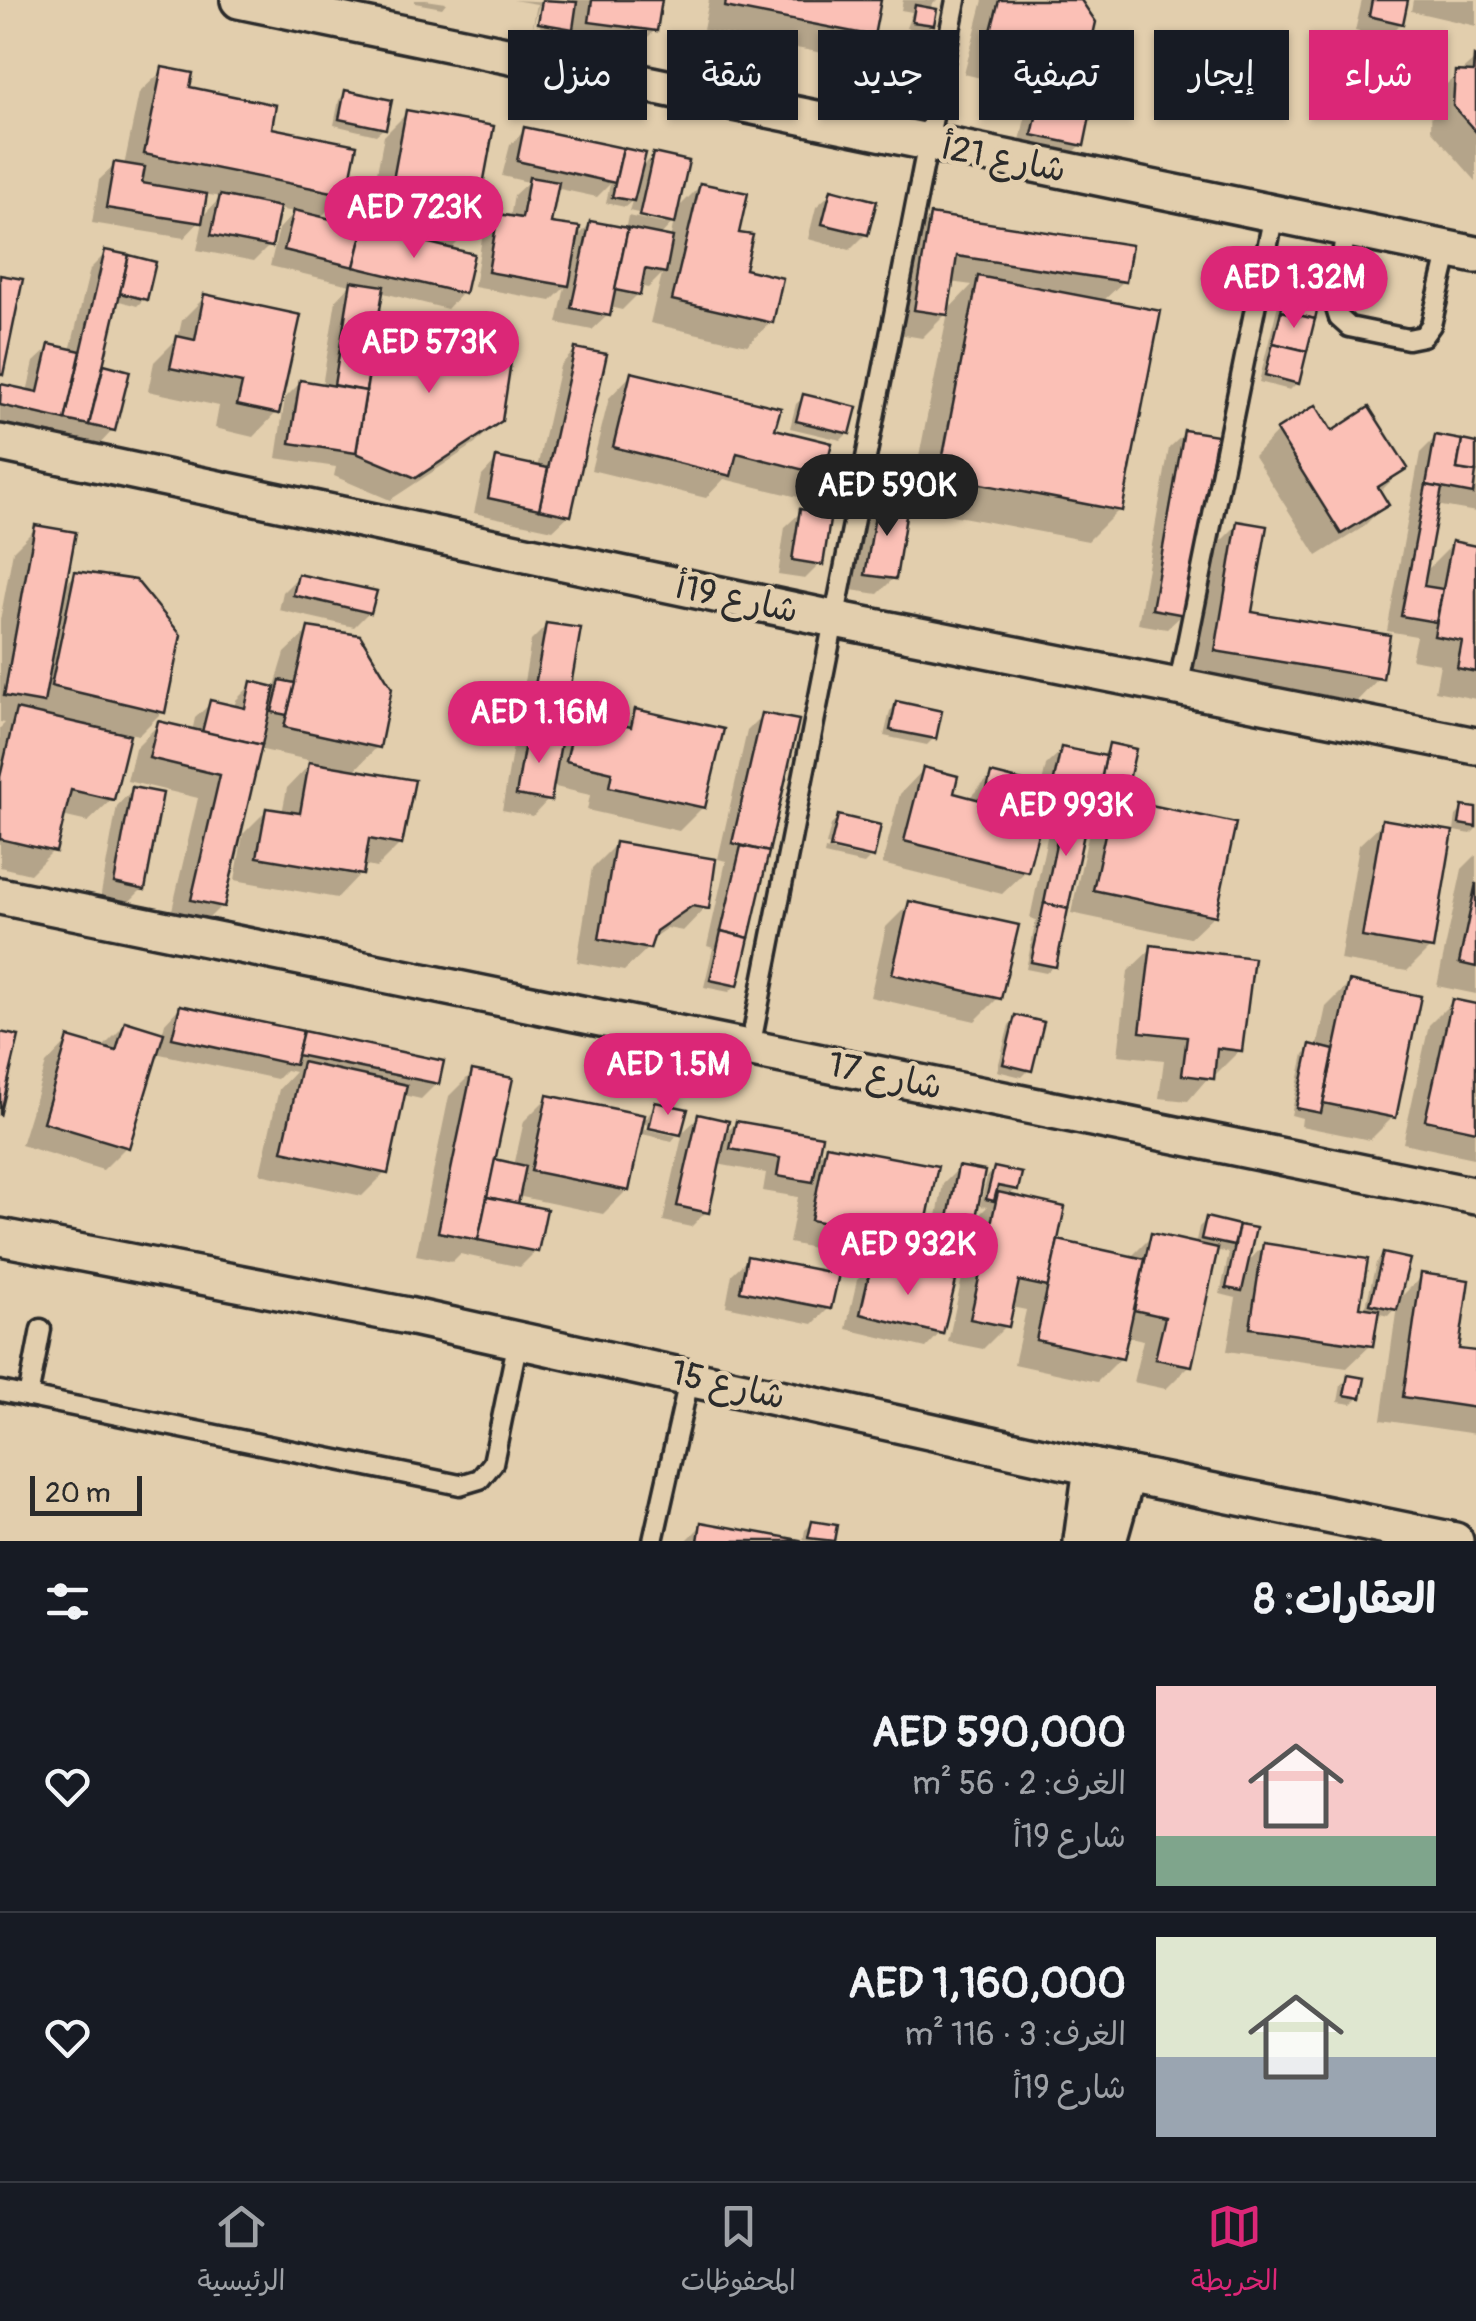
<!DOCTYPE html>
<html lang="ar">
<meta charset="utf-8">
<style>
body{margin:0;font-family:Pangolin,"Playpen Sans Arabic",sans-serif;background:#20242c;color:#f1f3f6;direction:rtl;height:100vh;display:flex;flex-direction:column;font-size:38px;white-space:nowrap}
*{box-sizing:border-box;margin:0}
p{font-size:32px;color:#9ea1a6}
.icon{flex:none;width:55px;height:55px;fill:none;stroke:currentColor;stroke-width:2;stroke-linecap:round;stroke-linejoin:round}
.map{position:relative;height:1541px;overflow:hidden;direction:ltr}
.panel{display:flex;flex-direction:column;background:#171b24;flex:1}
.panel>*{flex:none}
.banner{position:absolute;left:30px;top:30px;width:1418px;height:90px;direction:rtl;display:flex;gap:20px}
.scale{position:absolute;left:30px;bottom:25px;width:112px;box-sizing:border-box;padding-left:10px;border:5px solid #2b2b2b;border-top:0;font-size:28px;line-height:35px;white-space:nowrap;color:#2b2b2b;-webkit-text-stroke:8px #e2cead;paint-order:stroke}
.price{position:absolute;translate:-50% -85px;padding:0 22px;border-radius:35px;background:#db2777;color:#fff;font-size:32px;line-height:65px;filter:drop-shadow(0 2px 5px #0008)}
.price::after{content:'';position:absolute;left:50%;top:60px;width:30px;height:22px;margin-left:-15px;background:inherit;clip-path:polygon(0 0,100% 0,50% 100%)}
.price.on{background:#222;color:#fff}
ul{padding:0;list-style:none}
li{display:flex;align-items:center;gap:30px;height:250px;padding:0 40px}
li+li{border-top:2px solid #363941}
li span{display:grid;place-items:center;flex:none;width:280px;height:200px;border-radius:0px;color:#555}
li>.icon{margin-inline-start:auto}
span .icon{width:120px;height:120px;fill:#fffc;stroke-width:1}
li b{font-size:42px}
h2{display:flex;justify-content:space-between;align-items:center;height:120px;padding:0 40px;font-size:42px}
.pill{padding:0 35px;border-radius:0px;background:#171b24;box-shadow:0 2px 8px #0004;font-size:35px;line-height:90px}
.pill.on{background:#db2777;color:#fff}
.menu{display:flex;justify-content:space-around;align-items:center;height:140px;border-top:2px solid #363941;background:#171b24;font-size:28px;color:#9ea1a6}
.menu a{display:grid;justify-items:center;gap:5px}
.menu .on{color:#db2777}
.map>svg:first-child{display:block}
.shadow{fill:#0003;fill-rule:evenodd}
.building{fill:#fbc0b6;stroke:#2b2b2b;stroke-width:2.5}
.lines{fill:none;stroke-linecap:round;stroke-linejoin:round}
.service-casing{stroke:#2b2b2b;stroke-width:25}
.minor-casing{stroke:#2b2b2b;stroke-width:42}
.service{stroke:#e2cead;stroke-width:18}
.minor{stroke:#e2cead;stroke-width:35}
.labels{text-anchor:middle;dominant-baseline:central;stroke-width:9;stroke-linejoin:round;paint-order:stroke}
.street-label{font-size:35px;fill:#2b2b2b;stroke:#e2cead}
</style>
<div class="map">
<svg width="1476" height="1541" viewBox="0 0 1476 1541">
<rect width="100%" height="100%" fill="#e2cead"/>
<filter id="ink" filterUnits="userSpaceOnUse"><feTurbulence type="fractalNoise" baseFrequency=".01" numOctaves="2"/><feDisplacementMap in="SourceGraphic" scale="20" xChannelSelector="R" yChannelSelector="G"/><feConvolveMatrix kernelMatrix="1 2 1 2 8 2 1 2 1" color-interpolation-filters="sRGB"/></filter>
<g filter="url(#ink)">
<g class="shadow">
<polygon points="415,0 426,0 446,3 442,8 415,3"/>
<polygon points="513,0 573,3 573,0 659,0 655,30 631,54 567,45 569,29 563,35 539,31 544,5 539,5 532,30 537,4"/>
<polygon points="709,0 878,0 872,35 848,58 703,30"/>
<polygon points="903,0 937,0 927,10 932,24 925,31 906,28 912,12 901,10"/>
<polygon points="983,0 1078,0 1081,74 1058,97 1081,145 1066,161 1018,150 1027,109 1043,93 964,74"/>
<polygon points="1362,0 1406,0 1401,23 1385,38 1355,31"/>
<polygon points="1413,0 1476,0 1476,26 1411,11"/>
<polygon points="1475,59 1476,59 1476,181 1431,130 1432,97"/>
<path d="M 163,70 L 187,89 L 269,129 L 344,194 L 319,219 L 366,230 L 384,136 L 407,113 L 473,227 L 449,251 L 462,293 L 447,309 L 380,292 L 375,320 L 499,420 L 475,444 L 390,500 L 334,476 L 336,467 L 276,458 L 285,398 L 300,383 L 322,386 L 336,300 L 350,285 L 270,266 L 279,229 L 295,212 L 277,209 L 269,246 L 254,261 L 197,250 L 204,217 L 184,238 L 92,223 L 99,180 L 115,165 L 124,166 L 139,93 ZM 204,194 L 221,197 L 200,219 Z"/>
<polygon points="346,93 384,128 376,135 334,125 339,100"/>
<path d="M 525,130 L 642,155 L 639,170 L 654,155 L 676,210 L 701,185 L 736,234 L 742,271 L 771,322 L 747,345 L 650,323 L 662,274 L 648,288 L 639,286 L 638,294 L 622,310 L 609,307 L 608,315 L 592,330 L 557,323 L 565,287 L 551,301 L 474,287 L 483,232 L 499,217 L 510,218 L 514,195 L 528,182 L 502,176 L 510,145 ZM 610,184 L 606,203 L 625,207 L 632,201 L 629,211 L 665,219 L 665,224 L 628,216 L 625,230 L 591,223 L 575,239 L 548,225 L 555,188 L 597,197 ZM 674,221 L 670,239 L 659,237 Z"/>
<polygon points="832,192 866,234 850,250 808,239 816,207"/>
<path d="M 930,217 L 1124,281 L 1102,302 L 1119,510 L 1088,541 L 905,506 L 894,578 L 878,594 L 851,590 L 863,517 L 879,501 L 909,506 L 948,312 L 922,338 L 892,333 L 907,241 ZM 950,282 L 972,285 L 946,312 Z"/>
<polygon points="106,253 145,298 137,306 116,300 101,366 127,372 113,430 98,446 0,423 0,389 27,392 34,362 50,347 70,351 90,269"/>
<polygon points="1289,280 1297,383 1290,390 1259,382 1282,288"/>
<polygon points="205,297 276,413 253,437 215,428 219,406 148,391 154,362 178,338 182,320"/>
<polygon points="575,350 569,515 553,530 474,513 482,476 497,460 537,468 560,366"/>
<polygon points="632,374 772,430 822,473 798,497 724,479 706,498 591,470 609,398"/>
<polygon points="804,397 848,433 841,440 790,428 796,404"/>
<polygon points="1315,409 1331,434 1404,468 1379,493 1386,504 1362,528 1317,556 1254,456 1277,432"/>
<polygon points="1185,433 1183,614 1167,629 1138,624 1169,448"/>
<polygon points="1436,437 1476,445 1476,512 1436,505 1424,573 1453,544 1476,548 1476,699 1435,691 1440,664 1411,659 1416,636 1387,631 1420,453"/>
<polygon points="801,512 821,563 805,579 778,575 785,527"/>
<polygon points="1238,524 1249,614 1380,677 1357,701 1193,674 1215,547"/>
<polygon points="36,528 63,587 76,574 162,712 139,735 128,733 112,799 88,822 62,816 54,850 30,874 0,867 0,728 5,723 0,722 0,620 13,551"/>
<polygon points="299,576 369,612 354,627 279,610 283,592"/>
<polygon points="547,625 560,736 578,717 621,727 636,712 703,807 679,831 587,810 590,795 551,786 548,800 533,816 502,810 531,641"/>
<polygon points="309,630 377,747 353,772 400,844 376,868 362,865 360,874 337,898 235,880 243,834 267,810 282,813 287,788 313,761 258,749 221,906 198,929 169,923 198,798 127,781 135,748 159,724 192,732 195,718 211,703 234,708 236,700 252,684 274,689 285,653"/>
<polygon points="897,704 934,738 927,745 884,736 890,711"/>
<polygon points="763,715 796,722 736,985 729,992 704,987 713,948 707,946 726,861 718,859 747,731"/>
<polygon points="1109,746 1124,793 1117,800 1214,915 1190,938 1071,913 1091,823 1114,800 1095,796 1093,802 1080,816 1054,966 1046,973 1026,969 1036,920 1030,918 1049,828 1062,815 1041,810 1026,871 1002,894 882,864 900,794 923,770 951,795 968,799 992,775 1041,788 1046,765 1062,750 1101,758"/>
<polygon points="132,790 143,888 127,904 100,899 117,806"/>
<polygon points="1463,809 1476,811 1476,829 1471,834 1454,831 1456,816"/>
<polygon points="838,818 878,827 870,858 870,854 826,845 831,825"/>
<polygon points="1383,822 1431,947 1407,971 1340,960 1359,845"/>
<polygon points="615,845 706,907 683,931 667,928 651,939 648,948 624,971 577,962 592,868"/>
<polygon points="825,849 869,859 864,864 824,855"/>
<polygon points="1476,855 1476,994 1437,986 1462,869"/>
<polygon points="910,903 999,997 975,1021 870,997 886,927"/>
<polygon points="1152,948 1240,1050 1216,1074 1212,1073 1188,1101 1159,1098 1164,1060 1118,1055 1128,971"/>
<polygon points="1350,983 1393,1117 1370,1140 1301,1126 1302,1118 1291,1115 1304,1054 1311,1047 1317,1048 1326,1007"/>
<polygon points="1453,1001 1476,1007 1474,1158 1403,1143 1429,1025"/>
<polygon points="180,1007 437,1083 421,1099 403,1095 386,1172 362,1196 260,1174 279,1089 295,1072 286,1070 277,1079 155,1053 127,1146 103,1170 21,1145 46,1064 69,1040 101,1049 126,1024 162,1035 165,1023"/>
<polygon points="1016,1018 1029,1070 1022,1077 997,1071 1009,1025"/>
<polygon points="473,1072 510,1080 491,1167 496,1162 514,1166 524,1121 547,1098 647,1118 655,1104 685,1111 678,1135 678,1132 637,1122 636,1127 676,1136 672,1141 638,1133 627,1190 603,1214 517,1196 515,1206 544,1211 536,1251 520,1267 460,1254 452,1262 416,1255 449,1096"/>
<polygon points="699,1117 723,1136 736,1123 815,1160 827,1147 920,1241 896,1264 877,1261 876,1265 941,1332 926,1348 846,1329 857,1280 877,1261 789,1243 798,1197 763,1191 766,1173 717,1164 706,1212 691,1227 663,1221 683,1132"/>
<polygon points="958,1169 973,1221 987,1207 980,1206 987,1177 994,1170 1016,1189 1008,1197 1055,1242 1130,1258 1152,1236 1195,1245 1199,1227 1206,1220 1253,1230 1246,1264 1264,1245 1357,1309 1365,1310 1376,1263 1383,1255 1397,1301 1422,1276 1456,1351 1476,1354 1476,1434 1381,1420 1397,1306 1388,1316 1376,1313 1371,1345 1347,1368 1227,1351 1236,1298 1220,1294 1229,1253 1215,1250 1190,1365 1166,1389 1133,1382 1143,1340 1126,1336 1121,1358 1097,1382 1014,1364 1026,1310 1011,1307 1006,1326 983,1349 948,1342 969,1246 952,1263 929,1259 943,1184"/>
<polygon points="748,1259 829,1308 813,1324 726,1306 732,1274"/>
<polygon points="1349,1378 1359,1397 1352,1404 1338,1402 1341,1385"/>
<polygon points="813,1523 834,1527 831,1541 803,1541 805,1530"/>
<polygon points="702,1525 793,1541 686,1541"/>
</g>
<g class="building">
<polygon points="542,0 577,2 573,29 538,23"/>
<polygon points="592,0 662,0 657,31 589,22"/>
<polygon points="726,0 881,0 874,36 725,7"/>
<polygon points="999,0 1081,0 1096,22 1084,75 986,50"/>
<polygon points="1372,0 1408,0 1403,24 1369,16"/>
<polygon points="915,5 937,9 934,25 912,22"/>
<polygon points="1474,56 1476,57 1476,132 1453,106 1455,71 1473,72"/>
<polygon points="162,67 193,73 190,87 276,105 272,128 357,145 347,195 144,154"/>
<polygon points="345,90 392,100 386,129 339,119"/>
<polygon points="1042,91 1093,102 1084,146 1032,135"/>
<polygon points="406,110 494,126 475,228 387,212"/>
<polygon points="524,127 623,148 615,183 517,161"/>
<polygon points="623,148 646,153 634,201 612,197"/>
<polygon points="653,153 689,161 675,224 639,216"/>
<polygon points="114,162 145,167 142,183 207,194 202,223 106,208"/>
<polygon points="529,177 559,182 551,223 580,227 569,286 488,272 498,214 522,218"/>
<polygon points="700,183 748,193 739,233 753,235 745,269 783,278 773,323 672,300"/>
<polygon points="831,189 877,201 868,235 822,224"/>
<polygon points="220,195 280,207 272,247 211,235"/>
<polygon points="294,210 364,227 354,267 284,250"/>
<polygon points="930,214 1132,245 1126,282 957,256 948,315 914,310"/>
<polygon points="590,221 628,228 610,316 571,308"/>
<polygon points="364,227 474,254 465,294 354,267"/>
<polygon points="628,228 673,237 666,273 645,269 640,295 615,290"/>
<polygon points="105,250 129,255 89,425 65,420"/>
<polygon points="129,255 156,262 147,300 120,293"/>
<polygon points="0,275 23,279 3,375 0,374"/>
<polygon points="978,276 1161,311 1122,511 939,476"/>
<polygon points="1288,278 1323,286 1315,319 1281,311"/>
<polygon points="351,281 384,286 366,391 334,385"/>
<polygon points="204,294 301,315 279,414 237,405 242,383 170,368 177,336 195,340"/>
<polygon points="1281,311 1315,319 1307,351 1273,343"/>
<polygon points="378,318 513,348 502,421 416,478 356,453"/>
<polygon points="1273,343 1307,351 1299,384 1265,375"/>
<polygon points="49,344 81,351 65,420 0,405 1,384 38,392"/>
<polygon points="575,348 607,354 571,516 539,509"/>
<polygon points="104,364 130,371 115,431 89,425"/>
<polygon points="631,372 781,408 775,429 832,443 824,475 737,453 731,476 613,447"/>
<polygon points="300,380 366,391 356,453 290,443"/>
<polygon points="803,394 857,407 850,434 796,421"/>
<polygon points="1316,405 1332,431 1369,407 1408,468 1378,487 1389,505 1341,534 1276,430"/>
<polygon points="1184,430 1217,435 1185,615 1152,609"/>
<polygon points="1435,435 1462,440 1457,469 1476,472 1473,494 1426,485"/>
<polygon points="1462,440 1476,443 1476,472 1457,469"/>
<polygon points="496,457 548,468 539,509 488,498"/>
<polygon points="1426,485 1442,488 1424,586 1443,589 1436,622 1401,616"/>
<polygon points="878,498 908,503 896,579 865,575"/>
<polygon points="800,509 831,514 823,565 792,560"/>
<polygon points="1237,521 1267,526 1252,612 1390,635 1383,679 1215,651"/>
<polygon points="35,525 76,532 44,703 4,696"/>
<polygon points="1452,541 1476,546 1476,672 1457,668 1462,641 1434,636"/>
<polygon points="75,571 136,580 181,635 165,713 51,686"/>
<polygon points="298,574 377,591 371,613 293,595"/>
<polygon points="546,623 581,628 562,737 527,731"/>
<polygon points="308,627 360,635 392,688 380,748 284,727"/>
<polygon points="280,680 295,683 287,715 272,712"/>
<polygon points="251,681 275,687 262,745 202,732 210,700 245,708"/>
<polygon points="896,701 942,711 936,739 890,730"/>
<polygon points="16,709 130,735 114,800 71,790 56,852 0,839 0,777"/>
<polygon points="635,709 724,729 705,808 609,787 612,772 566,761 577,714 631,727"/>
<polygon points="762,713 799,720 769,852 732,843"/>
<polygon points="158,721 262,745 224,907 191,900 220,775 149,758"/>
<polygon points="527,731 562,737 551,801 516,795"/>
<polygon points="1109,743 1136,749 1126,794 1099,788"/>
<polygon points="1061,747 1106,756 1096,804 1051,794"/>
<polygon points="309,762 415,780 402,845 369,839 363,875 257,857 266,808 300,813"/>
<polygon points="923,767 958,776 954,793 984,801 991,773 1050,788 1028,872 904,841"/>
<polygon points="132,787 163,793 145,890 114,883"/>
<polygon points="1113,797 1236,823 1216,916 1093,890"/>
<polygon points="1462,806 1476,808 1476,827 1459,824"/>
<polygon points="1063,810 1088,815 1068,909 1044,903"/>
<polygon points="838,815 881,825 874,858 830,848"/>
<polygon points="1382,819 1453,831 1433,949 1362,937"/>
<polygon points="615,842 716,859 709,909 692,906 656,931 650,949 599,939"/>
<polygon points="741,846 769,852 749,938 721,931"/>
<polygon points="1476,883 1476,967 1459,963"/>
<polygon points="909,901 1019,925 1001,999 892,974"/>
<polygon points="1044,903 1068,909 1056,967 1031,962"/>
<polygon points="721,931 749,938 738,986 710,980"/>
<polygon points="1151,945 1254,958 1242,1051 1217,1048 1214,1079 1182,1075 1187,1037 1140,1032"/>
<polygon points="1349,981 1421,996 1396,1118 1323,1103"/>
<polygon points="1452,999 1476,1004 1476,1131 1425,1120"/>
<polygon points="180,1005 303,1031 295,1065 172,1038"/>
<polygon points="1015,1015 1044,1022 1032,1071 1003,1064"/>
<polygon points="125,1021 164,1033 129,1148 43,1122 68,1037 116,1051"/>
<polygon points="303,1031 444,1061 439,1084 297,1055"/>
<polygon points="0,1032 19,1036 0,1116"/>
<polygon points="1310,1044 1334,1050 1321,1113 1296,1108"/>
<polygon points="302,1062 407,1085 388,1174 282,1151"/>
<polygon points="472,1070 513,1078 478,1240 438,1232"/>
<polygon points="547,1095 645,1115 629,1191 531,1171"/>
<polygon points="655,1102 688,1109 681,1135 649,1128"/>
<polygon points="698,1114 729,1121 709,1213 677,1206"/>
<polygon points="736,1121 822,1136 813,1182 777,1176 780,1158 730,1149"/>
<polygon points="826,1145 938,1166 922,1242 811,1220"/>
<polygon points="495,1159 526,1166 518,1204 487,1197"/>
<polygon points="958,1166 985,1171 970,1249 943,1244"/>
<polygon points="994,1167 1022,1173 1018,1190 998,1186 994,1201 986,1199"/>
<polygon points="998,1192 1065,1207 1048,1287 1019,1281 1009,1327 970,1319"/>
<polygon points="487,1197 547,1209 538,1252 478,1240"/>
<polygon points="1206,1217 1239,1225 1234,1246 1201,1239"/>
<polygon points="1239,1225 1256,1228 1242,1291 1226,1288"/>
<polygon points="1151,1233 1218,1248 1192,1366 1155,1359 1165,1317 1134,1310"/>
<polygon points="1058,1240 1145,1259 1123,1359 1036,1340"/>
<polygon points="1263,1243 1368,1259 1360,1307 1379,1310 1373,1346 1250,1328"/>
<polygon points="1383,1253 1410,1259 1397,1310 1370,1304"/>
<polygon points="747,1256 839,1274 831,1309 740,1291"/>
<polygon points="872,1262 956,1281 943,1334 860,1314"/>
<polygon points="1421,1273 1469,1280 1459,1349 1476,1351 1476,1408 1403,1397"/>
<polygon points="1348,1375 1365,1378 1361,1398 1344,1395"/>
<polygon points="812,1521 837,1525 834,1541 808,1538"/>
<polygon points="701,1522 800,1540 799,1541 698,1541"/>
</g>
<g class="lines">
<g class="service-casing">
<g id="service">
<polyline points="1346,228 1335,305 1339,318 1349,327 1408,339 1423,336 1431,325 1449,249"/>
<polyline points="1178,688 1274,214"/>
<polyline points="750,1048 956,0"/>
<polyline points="0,1391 460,1485 480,1479 493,1463 518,1340"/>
<polyline points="28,1397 41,1329"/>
<polyline points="653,1541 690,1376"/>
</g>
</g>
<g class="minor-casing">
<g id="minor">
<polyline points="239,0 1476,255"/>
<polyline points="0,443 834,619 1476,746"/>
<polyline points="0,896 1476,1196"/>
<polyline points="0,1237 408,1316 1092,1467 1455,1541"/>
<polyline points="1082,1541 1092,1467"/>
<polyline points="1108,1541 1127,1474"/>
</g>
</g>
<use href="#service" class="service"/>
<use href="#minor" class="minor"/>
</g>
</g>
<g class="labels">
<g class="street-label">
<text transform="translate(1004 159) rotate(11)">شارع 21أ</text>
<text transform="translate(737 599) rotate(12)">شارع 19أ</text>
<text transform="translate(885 1076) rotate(12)">شارع 17</text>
<text transform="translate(728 1385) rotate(13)">شارع 15</text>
</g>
</g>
</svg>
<div class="scale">20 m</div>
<b class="price" style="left:414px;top:261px">AED 723K</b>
<b class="price" style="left:1294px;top:331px">AED 1.32M</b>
<b class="price" style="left:429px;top:396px">AED 573K</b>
<b class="price on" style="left:887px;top:539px">AED 590K</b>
<b class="price" style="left:539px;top:766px">AED 1.16M</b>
<b class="price" style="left:1066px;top:859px">AED 993K</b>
<b class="price" style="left:668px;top:1118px">AED 1.5M</b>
<b class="price" style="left:908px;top:1298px">AED 932K</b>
<div class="banner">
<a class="pill on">شراء</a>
<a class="pill">إيجار</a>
<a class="pill">تصفية</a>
<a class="pill">جديد</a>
<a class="pill">شقة</a>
<a class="pill">منزل</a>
</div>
</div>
<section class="panel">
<h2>العقارات: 8<svg class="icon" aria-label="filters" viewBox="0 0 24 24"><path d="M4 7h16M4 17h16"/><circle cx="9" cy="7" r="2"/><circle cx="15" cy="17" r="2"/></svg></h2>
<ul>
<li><span style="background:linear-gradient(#f6c9c9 75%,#7fa58c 0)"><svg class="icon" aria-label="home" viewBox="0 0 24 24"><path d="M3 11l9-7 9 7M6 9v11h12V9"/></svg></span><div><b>AED 590,000</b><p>الغرف: 2 · 56 m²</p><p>شارع 19أ</p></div><svg class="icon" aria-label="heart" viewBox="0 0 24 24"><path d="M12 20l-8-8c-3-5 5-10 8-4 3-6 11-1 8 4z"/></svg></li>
<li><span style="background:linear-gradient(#dfe7d0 60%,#9aa5b1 0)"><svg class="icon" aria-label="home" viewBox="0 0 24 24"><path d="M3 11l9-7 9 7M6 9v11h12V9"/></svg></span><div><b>AED 1,160,000</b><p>الغرف: 3 · 116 m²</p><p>شارع 19أ</p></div><svg class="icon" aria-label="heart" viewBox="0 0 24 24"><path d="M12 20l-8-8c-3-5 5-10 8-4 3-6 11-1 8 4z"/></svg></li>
</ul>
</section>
<nav class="menu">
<a class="on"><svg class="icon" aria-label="map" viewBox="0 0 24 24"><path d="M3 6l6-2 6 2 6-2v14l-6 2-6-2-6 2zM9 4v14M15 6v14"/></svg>الخريطة</a>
<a><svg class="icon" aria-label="saved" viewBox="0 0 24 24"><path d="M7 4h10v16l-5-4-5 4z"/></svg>المحفوظات</a>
<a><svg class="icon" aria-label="home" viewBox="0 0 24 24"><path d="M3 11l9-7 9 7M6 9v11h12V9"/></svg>الرئيسية</a>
</nav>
